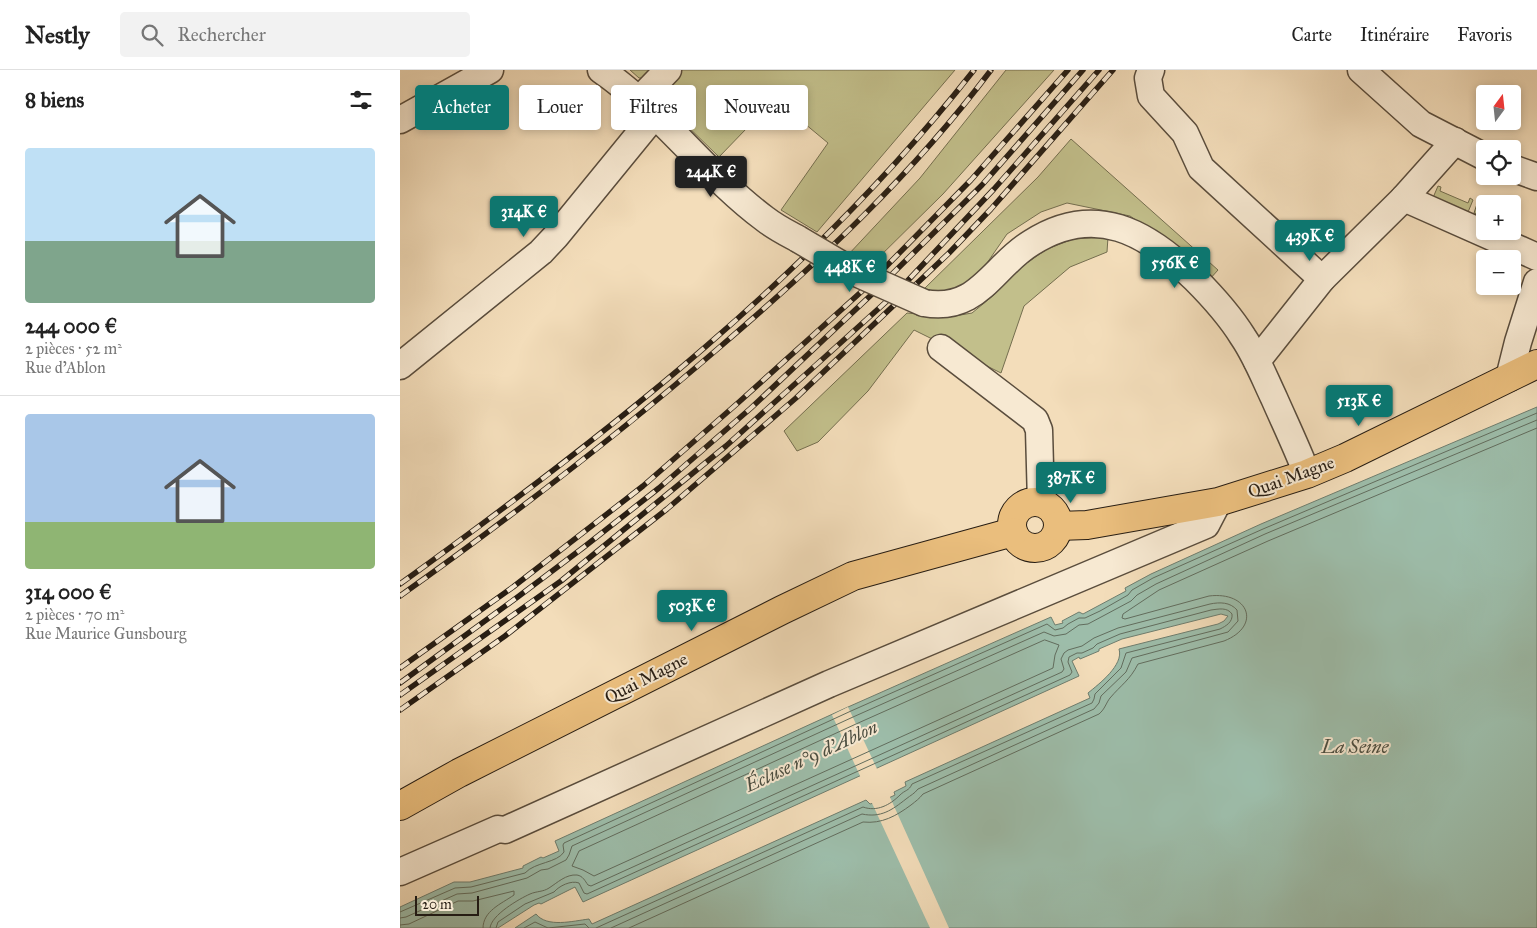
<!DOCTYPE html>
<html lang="fr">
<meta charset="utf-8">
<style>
body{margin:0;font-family:"IM FELL Great Primer",serif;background:#f2f2f2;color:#222;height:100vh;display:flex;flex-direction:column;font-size:19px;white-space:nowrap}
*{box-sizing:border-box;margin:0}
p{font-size:16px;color:#767676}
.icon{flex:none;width:28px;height:28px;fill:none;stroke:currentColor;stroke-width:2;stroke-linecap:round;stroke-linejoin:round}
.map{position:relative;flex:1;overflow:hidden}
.drawer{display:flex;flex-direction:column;background:#fff;width:400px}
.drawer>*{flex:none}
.banner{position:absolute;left:15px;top:15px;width:475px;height:45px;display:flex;gap:10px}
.needle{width:32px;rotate:15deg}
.fabs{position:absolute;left:1076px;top:15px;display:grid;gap:10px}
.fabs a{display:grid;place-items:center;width:45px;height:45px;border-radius:5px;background:#fff;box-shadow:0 2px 8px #0003;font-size:25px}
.scale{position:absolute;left:15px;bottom:12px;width:64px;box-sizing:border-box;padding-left:5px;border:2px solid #271d13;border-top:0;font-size:14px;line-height:18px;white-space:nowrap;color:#271d13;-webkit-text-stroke:4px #f7e9d2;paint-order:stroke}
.price{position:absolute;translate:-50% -42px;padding:0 11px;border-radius:5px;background:#0f766e;color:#fff;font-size:16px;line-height:32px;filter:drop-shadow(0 1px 2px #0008)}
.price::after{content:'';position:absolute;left:50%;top:30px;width:15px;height:11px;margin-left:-8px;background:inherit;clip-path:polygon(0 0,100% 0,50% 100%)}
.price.active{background:#222;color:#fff}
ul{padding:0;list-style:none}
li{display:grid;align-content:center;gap:10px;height:265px;padding:0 25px}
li+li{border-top:1px solid #e0e0e0}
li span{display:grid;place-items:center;height:155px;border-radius:5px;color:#555}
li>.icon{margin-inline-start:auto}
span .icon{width:90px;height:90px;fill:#fffc;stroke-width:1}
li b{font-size:21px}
h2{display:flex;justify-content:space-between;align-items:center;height:60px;padding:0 25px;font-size:21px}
.tag{padding:0 18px;border-radius:5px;background:#fff;box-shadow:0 2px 8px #0003;font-size:18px;line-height:45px}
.tag.active{background:#0f766e;color:#fff}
header{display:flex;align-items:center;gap:30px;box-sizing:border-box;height:70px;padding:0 25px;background:#fff;border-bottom:1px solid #e0e0e0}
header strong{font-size:24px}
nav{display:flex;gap:28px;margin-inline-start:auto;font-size:18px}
.search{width:350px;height:45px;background:#f2f2f2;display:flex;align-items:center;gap:12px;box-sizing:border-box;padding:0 18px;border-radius:5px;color:#767676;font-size:19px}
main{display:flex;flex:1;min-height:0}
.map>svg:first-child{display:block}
.green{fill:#c2bf8b;stroke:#746e4f}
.water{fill:#9dbdaa;stroke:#6e7d6e}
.pier{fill:#f3ddba}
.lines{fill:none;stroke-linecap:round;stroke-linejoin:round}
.shore{stroke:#626d5e;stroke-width:1}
.minor-casing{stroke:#5a4d3d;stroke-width:29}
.major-casing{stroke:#271d13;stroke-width:30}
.minor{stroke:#f7e9d2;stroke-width:26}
.major{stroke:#eabe7d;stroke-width:28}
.rail-casing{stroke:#271d13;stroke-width:5.5}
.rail{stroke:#f7e9d2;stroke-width:4;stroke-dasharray:11;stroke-linecap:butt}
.minor-bridge-casing{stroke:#5a4d3d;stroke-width:29;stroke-linecap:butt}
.minor-bridge{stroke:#f7e9d2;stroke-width:26}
.labels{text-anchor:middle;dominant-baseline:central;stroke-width:4;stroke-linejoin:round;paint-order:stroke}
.street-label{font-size:18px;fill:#271d13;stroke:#f7e9d2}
.water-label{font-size:19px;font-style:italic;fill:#4a4d40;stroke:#f7e9d2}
</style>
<header>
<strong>Nestly</strong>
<div class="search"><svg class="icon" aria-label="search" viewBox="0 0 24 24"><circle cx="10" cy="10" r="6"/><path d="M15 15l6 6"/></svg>Rechercher</div>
<nav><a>Carte</a><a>Itinéraire</a><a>Favoris</a></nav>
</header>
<main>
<section class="drawer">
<h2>8 biens<svg class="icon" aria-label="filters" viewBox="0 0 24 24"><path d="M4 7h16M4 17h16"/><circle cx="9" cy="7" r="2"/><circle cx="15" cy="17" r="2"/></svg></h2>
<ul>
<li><span style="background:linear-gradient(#bfe0f5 60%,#7fa58c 0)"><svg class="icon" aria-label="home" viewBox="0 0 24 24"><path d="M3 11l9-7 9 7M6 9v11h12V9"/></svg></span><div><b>244 000 €</b><p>2 pièces · 52 m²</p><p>Rue d'Ablon</p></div></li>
<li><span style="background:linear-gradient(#a9c7e8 70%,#8fb573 0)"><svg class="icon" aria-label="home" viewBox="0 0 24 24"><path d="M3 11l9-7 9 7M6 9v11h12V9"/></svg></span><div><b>314 000 €</b><p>2 pièces · 70 m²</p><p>Rue Maurice Gunsbourg</p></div></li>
</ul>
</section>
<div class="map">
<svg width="1137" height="858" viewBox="0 0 1137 858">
<rect width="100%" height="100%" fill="#f3ddba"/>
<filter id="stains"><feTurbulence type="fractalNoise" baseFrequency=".004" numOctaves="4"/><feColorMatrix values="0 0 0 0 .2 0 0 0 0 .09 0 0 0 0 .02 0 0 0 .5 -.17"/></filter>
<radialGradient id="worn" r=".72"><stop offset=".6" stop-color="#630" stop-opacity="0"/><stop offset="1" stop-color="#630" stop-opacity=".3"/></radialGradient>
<g class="green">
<polygon points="230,0 555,0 417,162 381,140 428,73 375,29 319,87 280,49 262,28 259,9 239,8"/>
<polygon points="606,0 654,0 543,124 468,198 447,186 520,108"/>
<polygon points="671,69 818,200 809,210 762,168 730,146 667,133 641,142 607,164 587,193 566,214 554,220 537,223 524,219 638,107"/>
<polygon points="1038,116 1041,117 1040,121 1068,133 1070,128 1073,130 1066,147 1032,130"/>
<polygon points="1077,134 1085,137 1085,148 1074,143"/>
<polygon points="708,167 707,182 670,197 624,236 601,303 514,260 468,321 418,372 397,381 384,361 507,243 549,247 572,243 594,225 618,199 647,179 673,169"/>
</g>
<path class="water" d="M 1137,337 L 1137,858 L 115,858 L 136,844 C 147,858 173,851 189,849 L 192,854 L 466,730 L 470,734 L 474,733 L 476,734 L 495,725 L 494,722 L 506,716 L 505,712 L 690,628 L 688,623 C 699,614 724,595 719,579 L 818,554 L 824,551 L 828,546 L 821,544 L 722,569 L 699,579 L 699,581 L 680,589 L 679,587 L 672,591 L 679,606 L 183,832 L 175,817 L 141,834 L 139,833 L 134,835 L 98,858 L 0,858 L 0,837 L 54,812 L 70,812 L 123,798 L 123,796 L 141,787 L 143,788 L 159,781 L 155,771 L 448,637 L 651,547 L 655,555 L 663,553 L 662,551 L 679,542 L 683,544 L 726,521 L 725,518 L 751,504 L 861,454 Z"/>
<g class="pier">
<polygon points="448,637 478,701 461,708 432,645"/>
<polygon points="489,725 549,858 530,858 471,731 476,731"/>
</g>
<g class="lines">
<g class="shore">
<polygon points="645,570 659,575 655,585 653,598 194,806 183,800 172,796 179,781 456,654"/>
<path d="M 0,842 L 55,818 L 71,817 L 125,803 C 135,792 157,793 164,782 L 163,775 L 164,773 L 451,641 L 647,554 L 655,560 L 663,558 L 668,554 L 679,548 L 685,548 L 700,541 L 728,525 L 732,520 L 753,508 L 863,459 L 1137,343"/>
<polyline points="0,848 6,847 57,824 72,823 127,808 141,800 148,799 166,790 169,785 172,776 453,647 644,562 654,566 666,564 679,555 688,554 703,546 731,531 737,525 756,514 865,464 1137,350"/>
<path d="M 0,855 L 9,854 L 58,831 L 73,831 L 114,821 L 114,825 C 101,834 83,841 83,858"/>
<path d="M 90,858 C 91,845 119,829 130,824 C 137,821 143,822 149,818 C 157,813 166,804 177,805 C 183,806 185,811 188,815 L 191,816 L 662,602 L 664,599 L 661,589 L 664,583 L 668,580 L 682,576 L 694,568 L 718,558 L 810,534 C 820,532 830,532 837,540 L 838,551 L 828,562 L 732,588 L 726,602 L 701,626 L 699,633 L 694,639 L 518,719 C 514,724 511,725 506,729 C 492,740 481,748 462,744 L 211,858"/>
<path d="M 96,858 L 98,852 L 125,834 L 154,822 C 159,816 171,810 179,813 L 184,823 L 187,824 L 670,605 L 672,602 L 668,592 L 669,587 L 677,583 L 682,583 L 693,578 L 697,574 L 720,564 L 811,540 C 819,539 827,537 832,544 C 833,552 826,556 820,559 L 726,583 L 721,598 L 695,624 L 694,629 L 692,633 L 512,714 C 509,721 505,720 500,725 C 490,735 477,742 463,737 L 196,858"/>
<polyline points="124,858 135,852 148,858 185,854 189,858"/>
<path d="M 229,858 L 463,752 C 482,754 496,746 511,735 C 516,731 519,729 523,724 L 699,644 C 705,639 706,633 710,628 C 721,615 730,610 738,594 L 824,571 C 862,556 849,521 809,526 L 725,549 L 722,548 L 723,544 L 759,520 L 868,471 L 1137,358"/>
</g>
<g class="minor-casing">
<g id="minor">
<path d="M 201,0 C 262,42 306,105 365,149 C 375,157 387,163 398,169"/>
<polyline points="751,0 748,8 751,26 785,63 801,98 922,209"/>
<polyline points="961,0 1021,54 1085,87"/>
<polyline points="238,31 268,0"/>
<polyline points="0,50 90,0"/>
<polyline points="1112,98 1137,107"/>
<polyline points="1004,128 1137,187"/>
<path d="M 524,233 C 578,243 592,197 631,173 C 695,132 747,162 795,209 C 813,227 830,246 843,267 C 856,286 864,307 874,328 C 885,353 897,378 907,404"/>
<polyline points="541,278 635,350 639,360 641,433"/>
<polyline points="857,291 922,209 1004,128 1055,71"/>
<polyline points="0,296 141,182 156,166 254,46"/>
<polyline points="1109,308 1118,272 1137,212"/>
<polyline points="0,802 98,759 105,760 429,614 806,455 818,432"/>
</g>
</g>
<g class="major-casing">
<g id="major">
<circle cx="635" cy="455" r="23"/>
<polyline points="658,456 687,455 818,432 907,404 945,388 1137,294"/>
<polyline points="0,736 59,703 382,540 453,506 613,462"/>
</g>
</g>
<use href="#minor" class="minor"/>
<use href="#major" class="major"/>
<g class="rail-casing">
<g id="rail">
<path d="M 0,514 C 208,364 415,203 574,0"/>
<path d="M 0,526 C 111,447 218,365 321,276 C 421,190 512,105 591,0"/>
<polyline points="0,598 113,517 243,416 339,332 461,222 571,110 668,0"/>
<polyline points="0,613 119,526 184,477 259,418 351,338 470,226 582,115 683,0"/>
<polyline points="0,625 161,511 326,376 497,222 594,119 699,0"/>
<polyline points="0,640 105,566 267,439 396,328 549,183 591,139 713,0"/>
</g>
</g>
<use href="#rail" class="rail"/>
<g class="minor-bridge-casing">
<polyline id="minor-bridge" points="398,169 454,202 524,233"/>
</g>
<use href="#minor-bridge" class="minor-bridge"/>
</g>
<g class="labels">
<g class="street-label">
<text transform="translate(891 407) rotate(-20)">Quai Magne</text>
<text transform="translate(246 608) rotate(-27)">Quai Magne</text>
</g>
<g class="water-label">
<text x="955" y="676">La Seine</text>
<text transform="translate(411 686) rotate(-25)">Écluse n°9 d'Ablon</text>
</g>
</g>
<rect width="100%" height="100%" filter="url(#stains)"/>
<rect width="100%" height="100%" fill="url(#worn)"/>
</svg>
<div class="fabs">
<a><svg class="needle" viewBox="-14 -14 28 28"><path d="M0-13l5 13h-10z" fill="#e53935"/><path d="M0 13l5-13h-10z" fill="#767676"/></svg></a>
<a><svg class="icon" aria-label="locate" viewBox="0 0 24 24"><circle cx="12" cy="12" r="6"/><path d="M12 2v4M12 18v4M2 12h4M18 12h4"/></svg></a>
<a>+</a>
<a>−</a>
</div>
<div class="scale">20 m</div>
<b class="price active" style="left:311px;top:128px">244K €</b>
<b class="price" style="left:124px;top:168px">314K €</b>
<b class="price" style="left:910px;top:192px">439K €</b>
<b class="price" style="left:775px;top:219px">556K €</b>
<b class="price" style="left:450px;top:223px">448K €</b>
<b class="price" style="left:959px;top:357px">513K €</b>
<b class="price" style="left:671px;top:434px">387K €</b>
<b class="price" style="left:292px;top:562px">503K €</b>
<div class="banner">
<a class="tag active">Acheter</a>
<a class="tag">Louer</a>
<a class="tag">Filtres</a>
<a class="tag">Nouveau</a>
</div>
</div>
</main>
